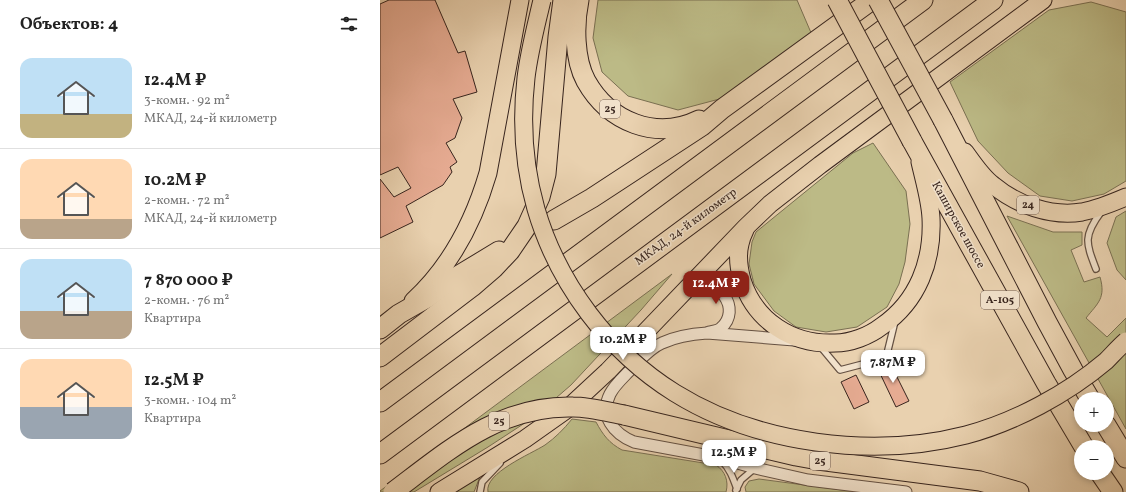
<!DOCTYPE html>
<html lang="ru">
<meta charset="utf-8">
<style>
body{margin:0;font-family:Vollkorn,serif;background:#f6f6f6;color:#222;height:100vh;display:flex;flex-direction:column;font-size:15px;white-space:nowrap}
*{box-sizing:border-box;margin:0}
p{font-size:13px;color:#767676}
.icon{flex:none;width:22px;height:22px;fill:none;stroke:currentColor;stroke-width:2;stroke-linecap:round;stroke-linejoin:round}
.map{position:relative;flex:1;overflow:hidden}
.panel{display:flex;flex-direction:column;background:#fff;width:380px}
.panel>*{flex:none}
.tools{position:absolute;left:694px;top:392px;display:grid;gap:8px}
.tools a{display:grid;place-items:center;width:40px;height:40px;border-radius:50%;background:#fff;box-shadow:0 2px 6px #0003;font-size:20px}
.price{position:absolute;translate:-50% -34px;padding:0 9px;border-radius:8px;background:#fff;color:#222;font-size:13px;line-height:26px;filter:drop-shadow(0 1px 2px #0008)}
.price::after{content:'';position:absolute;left:50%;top:24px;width:12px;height:9px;margin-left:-6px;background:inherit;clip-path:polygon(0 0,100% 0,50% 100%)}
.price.current{background:#8f2418;color:#fff}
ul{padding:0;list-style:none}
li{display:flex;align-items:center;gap:12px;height:100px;padding:0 20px}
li+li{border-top:1px solid #e0e0e0}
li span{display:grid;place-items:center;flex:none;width:112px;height:80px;border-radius:12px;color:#555}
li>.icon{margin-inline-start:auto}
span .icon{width:48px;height:48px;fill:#fffc;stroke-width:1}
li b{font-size:17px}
h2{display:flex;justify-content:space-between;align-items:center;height:48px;padding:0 20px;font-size:17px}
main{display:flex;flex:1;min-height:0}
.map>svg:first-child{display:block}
.green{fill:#bcba86;stroke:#7a7052}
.building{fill:#e6ab92;stroke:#38251e}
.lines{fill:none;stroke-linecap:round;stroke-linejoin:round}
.lane-casing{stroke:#645042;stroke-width:8}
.street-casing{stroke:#645042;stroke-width:13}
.primary-casing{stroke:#38251e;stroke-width:19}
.highway-casing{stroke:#38251e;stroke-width:21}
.lane{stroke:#f1e1cb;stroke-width:5.5}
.street{stroke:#f1e1cb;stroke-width:11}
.primary{stroke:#e9d1af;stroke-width:17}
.highway{stroke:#e9d1af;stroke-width:19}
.primary-bridge-casing{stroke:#38251e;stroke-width:19;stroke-linecap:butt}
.highway-bridge-casing{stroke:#38251e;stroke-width:21;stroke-linecap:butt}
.primary-bridge{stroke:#e9d1af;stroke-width:17}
.highway-bridge{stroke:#e9d1af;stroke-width:19}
.labels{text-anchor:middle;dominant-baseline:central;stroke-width:3;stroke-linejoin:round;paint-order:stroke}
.shield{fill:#f1e1cb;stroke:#705d52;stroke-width:1}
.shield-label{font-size:11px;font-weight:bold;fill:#38251e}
.street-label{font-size:12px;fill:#38251e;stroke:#f1e1cb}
</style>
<main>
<section class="panel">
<h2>Объектов: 4<svg class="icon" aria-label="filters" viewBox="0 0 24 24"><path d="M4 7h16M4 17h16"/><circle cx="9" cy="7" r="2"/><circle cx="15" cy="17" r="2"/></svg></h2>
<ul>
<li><span style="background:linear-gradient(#bfe0f5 70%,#c2b280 0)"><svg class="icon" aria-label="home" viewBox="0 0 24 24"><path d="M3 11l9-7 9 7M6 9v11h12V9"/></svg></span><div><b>12.4M ₽</b><p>3-комн. · 92 m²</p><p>МКАД, 24-й километр</p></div></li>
<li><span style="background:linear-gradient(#ffd9b3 75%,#b9a48a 0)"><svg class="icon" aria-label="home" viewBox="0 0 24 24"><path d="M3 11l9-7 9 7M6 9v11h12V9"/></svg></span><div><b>10.2M ₽</b><p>2-комн. · 72 m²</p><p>МКАД, 24-й километр</p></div></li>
<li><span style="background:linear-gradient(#bfe0f5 65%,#b9a48a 0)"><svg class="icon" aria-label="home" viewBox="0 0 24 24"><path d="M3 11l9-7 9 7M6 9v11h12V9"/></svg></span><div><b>7 870 000 ₽</b><p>2-комн. · 76 m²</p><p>Квартира</p></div></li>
<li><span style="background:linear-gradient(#ffd9b3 60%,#9aa5b1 0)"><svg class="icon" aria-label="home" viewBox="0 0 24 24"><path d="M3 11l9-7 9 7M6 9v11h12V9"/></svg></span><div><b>12.5M ₽</b><p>3-комн. · 104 m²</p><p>Квартира</p></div></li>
</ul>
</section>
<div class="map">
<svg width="746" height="492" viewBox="0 0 746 492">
<rect width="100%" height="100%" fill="#e9d1af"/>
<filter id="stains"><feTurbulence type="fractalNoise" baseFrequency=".005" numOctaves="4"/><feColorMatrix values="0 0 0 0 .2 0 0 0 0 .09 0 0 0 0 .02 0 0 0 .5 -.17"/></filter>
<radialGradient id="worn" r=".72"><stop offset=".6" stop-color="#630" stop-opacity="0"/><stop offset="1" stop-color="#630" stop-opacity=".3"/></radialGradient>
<g class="green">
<polygon points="218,0 417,0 432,35 347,97 298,110 248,96 222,72 213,38"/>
<polygon points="711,2 746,12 746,181 724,194 692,201 660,196 628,173 598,141 570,82 669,10"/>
<polygon points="493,143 526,191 530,224 525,262 519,284 507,307 477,327 446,332 416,327 394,311 374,284 369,264 372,242 376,232 473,153"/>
<polygon points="746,211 746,280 737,270 727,243 736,217"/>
<path d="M 627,216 L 673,232 L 702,232 L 702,245 L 691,250 L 704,282 L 720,277 C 726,298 718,303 706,318 L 727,337 L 746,318 L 746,429 Z"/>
<polygon points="292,274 261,310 191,385 154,417 108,447 34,492 0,492 0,491"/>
<path d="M 192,419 L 216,422 C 223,435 229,443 242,450 L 336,465 C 345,471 349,481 346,492 L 108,492 C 104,473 151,454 165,445 C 175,438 184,429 192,419 Z"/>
<polygon points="101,474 94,492 72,492"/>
<polygon points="379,479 477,492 366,492 365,487 369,481"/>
</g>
<g class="building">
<polygon points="9,0 55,0 78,53 85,51 97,92 73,99 82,118 75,138 66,143 77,162 70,167 72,172 63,185 26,206 33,222 0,238 0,179 14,197 31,188 18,167 0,175 0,4"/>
<polygon points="509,361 529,401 516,407 496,365"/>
<polygon points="476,375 489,402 474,409 461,382"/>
</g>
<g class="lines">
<g class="lane-casing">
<g id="lane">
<path d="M 716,269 C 706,243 703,236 721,212"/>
<polyline points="440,346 460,370 506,358 515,321"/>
<path d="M 342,461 C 350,469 353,478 357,489"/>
<polyline points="356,490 361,480 375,468"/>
<polyline points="100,492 102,482 120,463"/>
</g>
</g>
<g class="street-casing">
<g id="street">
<path d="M 309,287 C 340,275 362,310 341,328 C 338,331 333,331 329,332"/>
<path d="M 414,340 L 327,333 C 311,334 297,336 282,343 C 270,348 261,359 252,368 C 245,376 235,384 230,394 C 219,416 234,434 254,442 L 340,458 L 375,468 L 428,480 L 526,492"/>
</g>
</g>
<g class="primary-casing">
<g id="primary">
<path d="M 585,152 C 593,163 602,177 613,185 C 637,205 671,217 702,212 C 718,209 732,203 746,197"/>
<path d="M 365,230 C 363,234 361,239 360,244 C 357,256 359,269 362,280 C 375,321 412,345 455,343 C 471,343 489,336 502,326 C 538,301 553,261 551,218 C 550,199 544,180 540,162"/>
<path d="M 33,301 C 71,266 94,221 108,173 L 140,0"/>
<polyline points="59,492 145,439 186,410 228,371 366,227 390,204 440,165 663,0"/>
</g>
</g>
<g class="highway-casing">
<g id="highway">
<path d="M 199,0 C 194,24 194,59 206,81 C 229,122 276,141 319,120"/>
<polyline points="563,120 667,322 693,370 710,399"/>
<polyline points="532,141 666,383 704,447"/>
<polyline points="174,220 212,198 322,126 342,109 492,0"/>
<polyline points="0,329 19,314 47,298 76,277 119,251"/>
<polyline points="0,357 92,287 114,268 130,251 147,226 160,197 166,174 178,37 183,0"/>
<polyline points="0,402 543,0"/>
<polyline points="244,415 416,456 438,460 600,481 639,492"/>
<polyline points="726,425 746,458"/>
<polyline points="0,454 613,0"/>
<polyline points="720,473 733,492"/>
</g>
</g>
<use href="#lane" class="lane"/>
<use href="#street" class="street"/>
<use href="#primary" class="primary"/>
<use href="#highway" class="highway"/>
<g class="primary-bridge-casing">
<path id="primary-bridge" d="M 162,0 C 156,26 149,52 146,78 C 141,122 144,167 156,209 C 178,284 229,352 295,393 C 377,444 492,459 586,435 C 635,422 687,394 726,361 C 733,354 739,347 746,341"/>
</g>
<g class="highway-bridge-casing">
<g id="highway-bridge">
<polyline points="457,0 532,141"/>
<polyline points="498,0 563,120"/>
<path d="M 13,492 C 69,450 119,405 193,407 C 210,407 228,412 244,415"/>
</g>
</g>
<use href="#primary-bridge" class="primary-bridge"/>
<use href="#highway-bridge" class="highway-bridge"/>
</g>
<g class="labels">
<g class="shield">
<rect x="220" y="100" width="20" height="18" rx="3"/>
<rect x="637" y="196" width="22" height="18" rx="3"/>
<rect x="601" y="291" width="38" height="18" rx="3"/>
<rect x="109" y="412" width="20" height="18" rx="3"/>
<rect x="430" y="452" width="20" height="18" rx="3"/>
</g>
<g class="shield-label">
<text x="230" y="109">25</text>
<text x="648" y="205">24</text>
<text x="620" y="300">А-105</text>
<text x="119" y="421">25</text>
<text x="440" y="461">25</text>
</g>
<g class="street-label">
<text transform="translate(578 225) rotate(61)">Каширское шоссе</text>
<text transform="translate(306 227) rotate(-36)">МКАД, 24-й километр</text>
</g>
</g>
<rect width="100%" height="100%" filter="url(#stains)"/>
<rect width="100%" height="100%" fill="url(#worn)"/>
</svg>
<div class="tools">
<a>+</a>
<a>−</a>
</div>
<b class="price current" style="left:336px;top:305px">12.4M ₽</b>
<b class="price" style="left:243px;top:361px">10.2M ₽</b>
<b class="price" style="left:513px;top:384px">7.87M ₽</b>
<b class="price" style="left:354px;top:474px">12.5M ₽</b>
</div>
</main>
